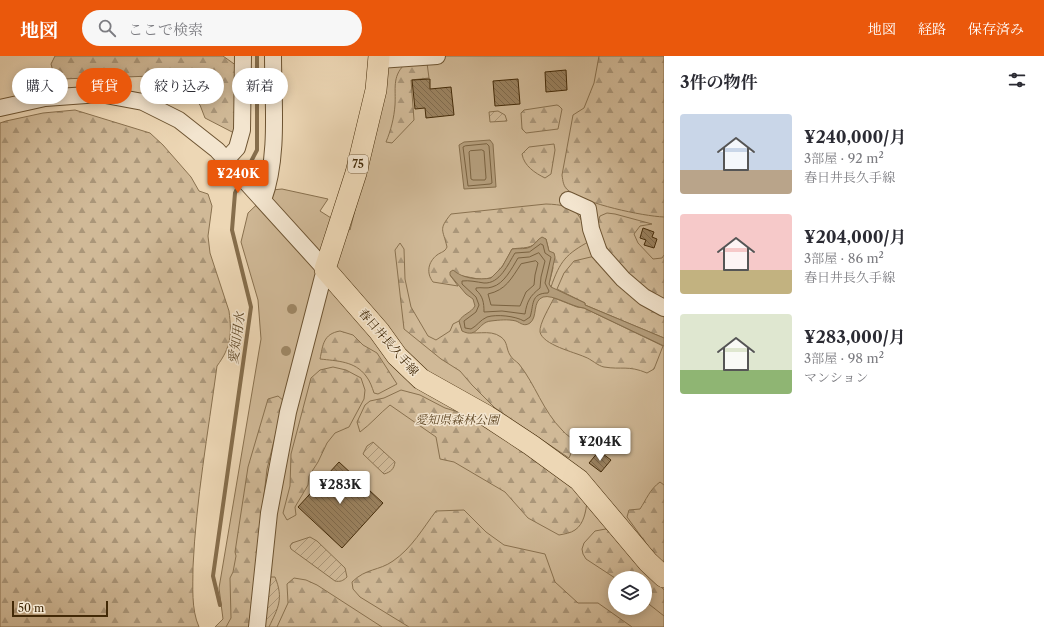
<!DOCTYPE html>
<html lang="ja">
<meta charset="utf-8">
<style>
body{margin:0;font-family:"Libre Caslon Text","Noto Serif JP",serif;background:#f7f7f7;color:#2b2b33;height:100vh;display:flex;flex-direction:column;font-size:15px;white-space:nowrap}
*{box-sizing:border-box;margin:0}
p{font-size:13px;color:#7c7c81}
.icon{flex:none;width:22px;height:22px;fill:none;stroke:currentColor;stroke-width:2;stroke-linecap:round;stroke-linejoin:round}
.map{position:relative;flex:1;overflow:hidden}
.side{display:flex;flex-direction:column;background:#fff;width:380px}
.side>*{flex:none}
.top-card{position:absolute;left:12px;top:12px;width:380px;height:36px;display:flex;gap:8px}
.buttons{position:absolute;left:608px;top:515px;display:grid;gap:8px}
.buttons a{display:grid;place-items:center;width:44px;height:44px;border-radius:50%;background:#fff;box-shadow:0 2px 10px #0003;font-size:20px}
.scale{position:absolute;left:12px;bottom:10px;width:96px;box-sizing:border-box;padding-left:4px;border:2px solid #422907;border-top:0;font-size:11px;line-height:14px;white-space:nowrap;color:#422907;-webkit-text-stroke:3px #f3e5cf;paint-order:stroke}
.price{position:absolute;translate:-50% -34px;padding:0 9px;border-radius:4px;background:#fff;color:#222;font-size:13px;line-height:26px;filter:drop-shadow(0 1px 2px #0008)}
.price::after{content:'';position:absolute;left:50%;top:24px;width:12px;height:9px;margin-left:-6px;background:inherit;clip-path:polygon(0 0,100% 0,50% 100%)}
.price.selected{background:#ea580c;color:#fff}
ul{padding:0;list-style:none}
li{display:flex;align-items:center;gap:12px;height:100px;padding:0 16px}
li span{display:grid;place-items:center;flex:none;width:112px;height:80px;border-radius:4px;color:#555}
li>.icon{margin-inline-start:auto}
span .icon{width:48px;height:48px;fill:#fffc;stroke-width:1}
li b{font-size:17px}
h2{display:flex;justify-content:space-between;align-items:center;height:48px;padding:0 16px;font-size:17px}
.tag{padding:0 14px;border-radius:18px;background:#fff;box-shadow:0 2px 10px #0003;font-size:14px;line-height:36px}
.tag.selected{background:#ea580c;color:#fff}
header{display:flex;align-items:center;gap:24px;box-sizing:border-box;height:56px;padding:0 20px;background:#ea580c;color:#fff}
header strong{font-size:19px}
nav{display:flex;gap:22px;margin-inline-start:auto;font-size:14px}
.search{width:280px;height:36px;background:#f7f7f7;display:flex;align-items:center;gap:10px;box-sizing:border-box;padding:0 14px;border-radius:22px;color:#7c7c81;font-size:15px}
main{display:flex;flex:1;min-height:0}
.map>svg:first-child{display:block}
.green{fill:#d0b997;stroke:#89714f;fill-rule:evenodd}
.forest{fill:url(#forest-firs);stroke:#89714f}
.garden{fill:url(#garden-furrows);stroke:#89714f}
.water{fill:#b39c7a;stroke:#866e4c}
.lines{fill:none;stroke-linecap:round;stroke-linejoin:round}
.shore{stroke:#7a6240;stroke-width:1}
.stream{stroke:#866e4c;stroke-width:4}
.building{fill:url(#building-back-hatch);stroke:#422907}
.minor-casing{stroke:#6d5432;stroke-width:18}
.major-casing{stroke:#422907;stroke-width:22}
.minor{stroke:#f3e5cf;stroke-width:16}
.major{stroke:#edd7b5;stroke-width:21}
.tree{fill:#9e8765}
.labels{text-anchor:middle;dominant-baseline:central;stroke-width:3;stroke-linejoin:round;paint-order:stroke}
.shield{fill:#f3e5cf;stroke:#776143;stroke-width:1}
.shield-label{font-size:11px;font-weight:bold;fill:#422907}
.street-label{font-size:12px;fill:#422907;stroke:#f3e5cf}
.park-label{font-size:12px;font-style:italic;fill:#5e4624;stroke:#f3e5cf}
.water-label{font-size:13px;font-style:italic;fill:#5e4624;stroke:#f3e5cf}
</style>
<header>
<strong>地図</strong>
<div class="search"><svg class="icon" aria-label="search" viewBox="0 0 24 24"><circle cx="10" cy="10" r="6"/><path d="M15 15l6 6"/></svg>ここで検索</div>
<nav><a>地図</a><a>経路</a><a>保存済み</a></nav>
</header>
<main>
<div class="map">
<svg width="664" height="571" viewBox="0 0 664 571">
<defs>
<pattern id="forest-firs" width="22" height="20" patternUnits="userSpaceOnUse"><rect width="22" height="20" fill="#d0b997"/><path d="M5 1l3.5 6h-7zM16 11l3.5 6h-7z" fill="#aa9679"/></pattern>
<pattern id="garden-furrows" width="10" height="10" patternUnits="userSpaceOnUse"><rect width="10" height="10" fill="#d0b997"/><path d="M-1 1l2-2M0 10L10 0M9 11l2-2" fill="none" stroke="#aa9679"/></pattern>
<pattern id="building-back-hatch" width="6" height="6" patternUnits="userSpaceOnUse"><rect width="6" height="6" fill="#9b8361"/><path d="M-1 5l2 2M0 0l6 6M5-1l2 2" fill="none" stroke="#806b4e"/></pattern>
</defs>
<rect width="100%" height="100%" fill="#edd7b5"/>
<filter id="stains"><feTurbulence type="fractalNoise" baseFrequency=".005" numOctaves="4"/><feColorMatrix values="0 0 0 0 .2 0 0 0 0 .09 0 0 0 0 .02 0 0 0 .5 -.17"/></filter>
<radialGradient id="worn" r=".72"><stop offset=".6" stop-color="#630" stop-opacity="0"/><stop offset="1" stop-color="#630" stop-opacity=".3"/></radialGradient>
<path class="green" d="M 383,0 L 664,0 L 664,571 L 215,571 L 223,563 L 219,532 L 261,283 L 258,244 L 241,186 L 248,157 L 272,134 L 282,133 L 328,143 L 320,155 L 350,174 L 385,34 ZM 615,522 L 645,522 L 645,552 L 615,552 Z"/>
<g class="forest">
<polygon points="55,0 223,0 237,10 234,77 205,62 200,49 176,26 152,20 125,21 108,24 87,22 62,23 54,19 51,8"/>
<path d="M 599,0 L 664,0 L 664,161 C 642,160 586,148 569,135 C 563,131 563,125 562,119 L 573,59 L 584,52 L 594,27 Z"/>
<path d="M 427,7 L 429,22 L 411,24 L 414,64 L 392,87 L 386,86 C 391,74 394,62 395,49 C 396,33 392,21 404,9 Z"/>
<polygon points="557,49 559,50 562,53 558,73 526,77 522,73 521,57 524,54"/>
<path d="M 75,54 L 150,77 L 163,89 L 191,121 L 199,135 L 208,138 L 212,150 L 208,180 L 210,197 L 229,255 C 232,279 231,291 217,310 C 208,377 196,444 193,511 C 193,530 191,553 199,571 L 0,571 L 0,67 L 6,65 L 43,57 Z"/>
<path d="M 554,88 L 555,94 L 551,118 L 545,122 C 535,117 524,110 522,98 L 529,91 Z"/>
<path d="M 546,148 C 578,149 579,157 590,185 C 566,198 560,205 551,231 L 549,228 L 553,212 L 546,183 L 539,183 C 532,194 523,191 512,193 C 508,201 499,219 490,222 C 484,225 474,222 468,221 C 462,220 457,219 450,219 L 458,230 L 433,226 C 426,217 428,206 437,199 C 441,196 445,196 447,191 C 443,173 438,174 451,158 Z"/>
<path d="M 607,157 L 615,158 L 652,168 L 640,170 L 634,178 L 638,187 L 653,203 L 662,202 L 664,199 L 664,247 C 639,230 610,208 601,178 C 599,171 597,167 600,160 Z"/>
<path d="M 400,187 L 404,193 L 405,223 L 411,251 L 428,280 L 436,284 L 450,275 L 453,268 L 459,265 L 462,274 C 474,281 489,272 501,281 C 508,286 506,293 510,299 C 512,303 516,305 519,308 C 535,328 543,355 562,374 C 566,379 572,382 576,386 L 569,402 L 495,352 L 472,329 L 460,315 L 441,303 L 404,273 L 395,194 Z"/>
<polygon points="595,200 657,257 664,261 664,282 585,249 585,247 557,233 564,217 574,205"/>
<path d="M 554,242 L 577,251 L 584,252 L 663,290 L 654,313 L 647,317 C 628,309 622,314 604,311 C 598,310 591,303 585,301 C 574,296 543,289 540,276 C 539,268 550,250 554,242 Z"/>
<path d="M 340,275 L 353,279 L 363,289 L 377,297 L 397,328 L 378,338 L 374,337 C 372,331 370,325 366,320 C 355,305 337,305 320,303 C 323,289 323,278 340,275 Z"/>
<polygon points="333,311 346,314 361,322 365,334 364,343 349,371 335,377 327,387 318,406 309,420 308,429 295,451 296,459 287,464 283,457 290,430 291,398 311,322 320,314"/>
<path d="M 401,334 L 420,339 L 445,352 L 455,355 L 461,353 L 563,421 L 587,445 C 586,455 584,468 575,474 C 571,477 564,478 559,479 L 528,462 L 505,436 L 454,406 L 440,403 L 436,381 L 390,349 C 379,358 371,368 360,376 L 357,366 L 365,349 L 370,345 L 384,342 Z"/>
<polygon points="278,340 284,345 267,413 249,571 226,571 231,562 230,522 233,516 236,500 235,496 248,411 268,343"/>
<path d="M 660,426 L 664,429 L 664,508 L 656,501 L 627,461 L 629,454 L 640,453 C 646,444 650,433 660,426 Z"/>
<path d="M 464,454 L 486,476 L 504,489 L 545,498 L 555,526 L 578,547 L 598,547 L 632,571 L 409,571 L 360,541 L 353,533 L 352,526 C 366,512 379,515 393,505 C 412,492 423,472 436,455 Z"/>
<polygon points="611,472 664,534 664,560 645,545 645,522 615,522 586,503 583,498 582,493 584,487 595,475"/>
<polygon points="294,522 306,524 317,529 382,571 277,571 288,547 287,528"/>
</g>
<g class="garden">
<polygon points="498,55 505,59 507,65 490,66 489,56"/>
<path d="M 373,386 L 395,406 C 394,413 391,416 384,418 L 363,398 L 367,390 Z"/>
<path d="M 310,481 L 317,485 L 345,512 L 347,521 C 343,525 340,526 335,525 L 291,493 L 290,490 L 292,487 Z"/>
<path d="M 269,521 L 275,521 C 284,543 278,552 269,571 L 262,571 Z"/>
</g>
<g class="water">
<polygon points="490,84 493,88 496,131 464,133 459,89 464,86"/>
<path d="M 542,181 L 546,183 L 549,195 L 554,197 L 555,201 L 549,228 L 551,231 L 585,247 L 585,249 L 664,282 L 664,290 L 584,252 C 572,251 553,238 543,241 C 532,245 538,261 530,267 C 524,271 521,267 516,265 C 508,263 499,264 491,265 C 478,266 478,283 462,275 L 459,265 C 463,258 471,257 475,250 L 473,243 L 466,238 L 450,219 L 450,216 L 453,214 C 463,223 479,224 491,222 L 502,211 L 512,193 C 519,192 526,194 532,190 C 536,187 538,183 542,181 Z"/>
</g>
<g class="lines">
<g class="shore">
<polygon points="487,88 489,90 492,127 490,128 468,130 463,91 465,90"/>
<polygon points="482,94 484,95 486,122 485,124 473,124 471,123 469,96 470,95"/>
<path d="M 541,188 L 543,189 L 545,197 L 551,201 L 545,227 L 549,235 L 548,237 C 530,237 534,250 530,261 L 524,265 C 515,260 497,258 487,261 C 480,264 477,270 471,273 L 465,272 L 464,265 L 476,256 L 479,249 L 476,241 L 462,228 L 462,225 C 469,224 477,226 484,227 C 500,228 508,208 515,197 L 529,196 Z"/>
<path d="M 539,197 L 545,205 L 541,221 L 540,232 C 530,240 527,245 525,258 L 502,255 L 484,256 C 484,247 483,240 476,234 L 476,232 C 481,231 487,233 492,231 C 504,228 512,212 518,202 L 529,201 Z"/>
<path d="M 536,205 L 538,207 L 535,219 L 534,229 L 526,236 L 520,250 L 491,249 L 488,238 C 506,234 511,223 521,208 Z"/>
</g>
<g class="stream">
<polyline points="244,119 257,94 257,0"/>
<polyline points="220,549 213,520 251,251 232,174 235,137 241,125"/>
</g>
</g>
<g class="building">
<polygon points="566,14 567,34 546,36 545,16"/>
<polygon points="430,23 430,33 451,31 454,59 426,62 425,52 415,53 412,24"/>
<polygon points="518,23 520,48 495,50 493,25"/>
<polygon points="643,172 654,176 652,181 657,183 654,192 644,189 646,184 640,182"/>
<polygon points="599,395 611,404 601,416 589,407"/>
<polygon points="339,406 383,447 342,492 298,451"/>
</g>
<g class="lines">
<g class="minor-casing">
<g id="minor">
<polyline points="379,4 437,0"/>
<polyline points="0,52 45,42 100,38 143,46 179,64 217,94 325,213 288,356 269,457 257,571"/>
<polyline points="226,104 237,92 242,74 243,0"/>
<path d="M 263,144 C 279,101 273,46 273,0"/>
<polyline points="568,144 588,153 591,173 599,196 623,223 644,241 664,252"/>
</g>
</g>
<g class="major-casing">
<polyline id="major" points="379,0 376,34 356,117 325,213 379,275 397,300 421,323 487,360 531,389 579,424 648,506 664,521"/>
</g>
<use href="#minor" class="minor"/>
<use href="#major" class="major"/>
</g>
<g class="tree">
<circle cx="292" cy="253" r="5"/>
<circle cx="286" cy="295" r="5"/>
</g>
<g class="labels">
<rect class="shield" x="348" y="99" width="20" height="18" rx="3"/>
<g class="shield-label">
<text x="358" y="108">75</text>
</g>
<g class="street-label">
<text transform="translate(389 286) rotate(49)">春日井長久手線</text>
</g>
<g class="park-label">
<text x="457" y="363">愛知県森林公園</text>
</g>
<g class="water-label">
<text transform="translate(236 282) rotate(-82)">愛知用水</text>
</g>
</g>
<rect width="100%" height="100%" filter="url(#stains)"/>
<rect width="100%" height="100%" fill="url(#worn)"/>
</svg>
<div class="buttons">
<a><svg class="icon" aria-label="layers" viewBox="0 0 24 24"><path d="M12 4l9 5-9 5-9-5zM3 14l9 5 9-5"/></svg></a>
</div>
<div class="scale">50 m</div>
<b class="price selected" style="left:238px;top:138px">¥240K</b>
<b class="price" style="left:600px;top:406px">¥204K</b>
<b class="price" style="left:340px;top:449px">¥283K</b>
<div class="top-card">
<a class="tag">購入</a>
<a class="tag selected">賃貸</a>
<a class="tag">絞り込み</a>
<a class="tag">新着</a>
</div>
</div>
<section class="side">
<h2>3件の物件<svg class="icon" aria-label="filters" viewBox="0 0 24 24"><path d="M4 7h16M4 17h16"/><circle cx="9" cy="7" r="2"/><circle cx="15" cy="17" r="2"/></svg></h2>
<ul>
<li><span style="background:linear-gradient(#c9d6e8 70%,#b9a48a 0)"><svg class="icon" aria-label="home" viewBox="0 0 24 24"><path d="M3 11l9-7 9 7M6 9v11h12V9"/></svg></span><div><b>¥240,000/月</b><p>3部屋 · 92 m²</p><p>春日井長久手線</p></div></li>
<li><span style="background:linear-gradient(#f6c9c9 70%,#c2b280 0)"><svg class="icon" aria-label="home" viewBox="0 0 24 24"><path d="M3 11l9-7 9 7M6 9v11h12V9"/></svg></span><div><b>¥204,000/月</b><p>3部屋 · 86 m²</p><p>春日井長久手線</p></div></li>
<li><span style="background:linear-gradient(#dfe7d0 70%,#8fb573 0)"><svg class="icon" aria-label="home" viewBox="0 0 24 24"><path d="M3 11l9-7 9 7M6 9v11h12V9"/></svg></span><div><b>¥283,000/月</b><p>3部屋 · 98 m²</p><p>マンション</p></div></li>
</ul>
</section>
</main>
